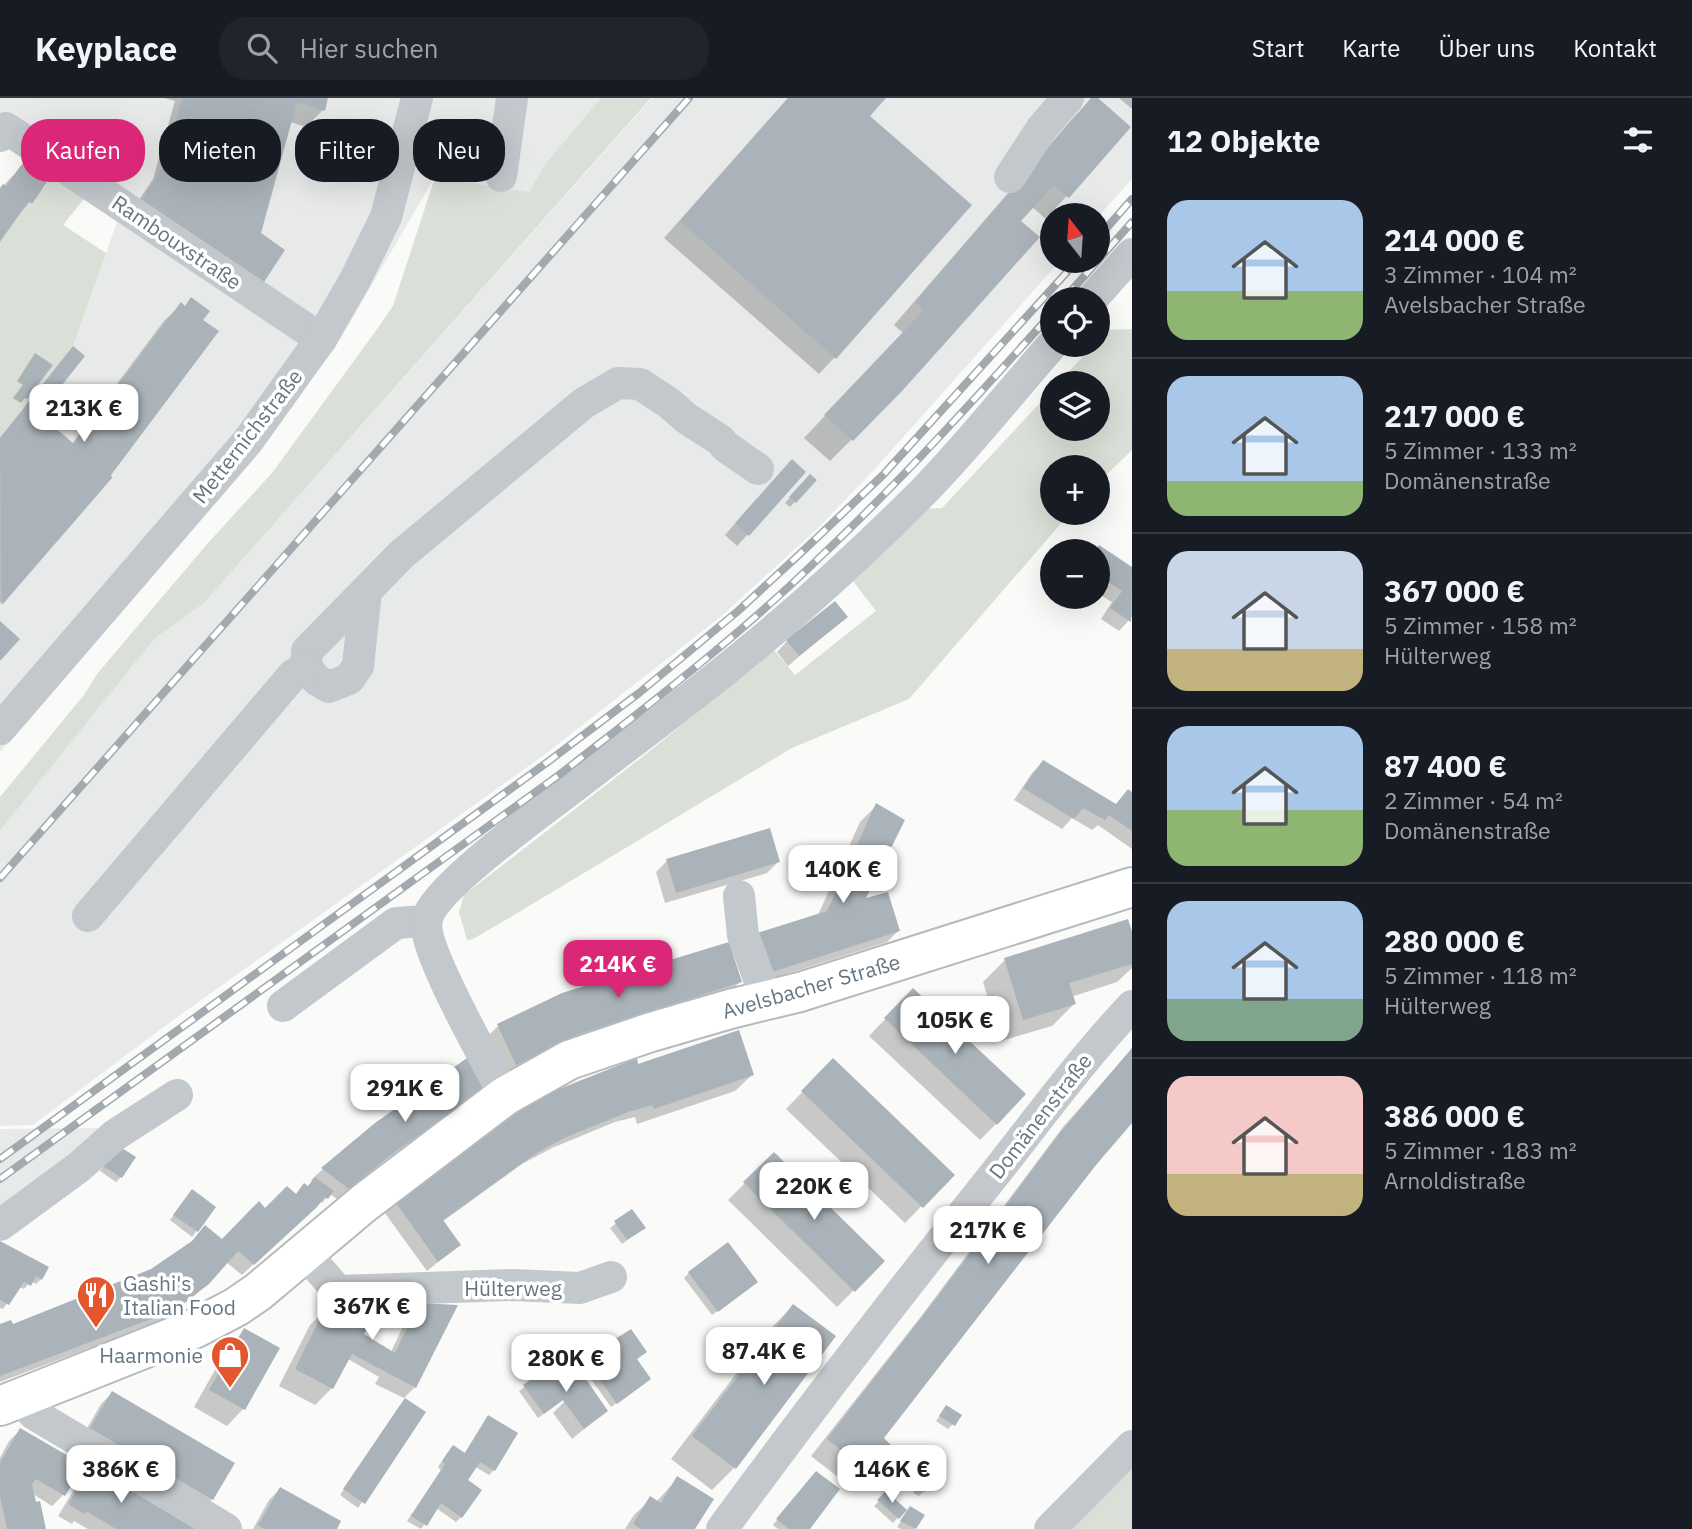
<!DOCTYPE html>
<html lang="de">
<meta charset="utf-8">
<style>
body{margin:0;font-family:"IBM Plex Sans",sans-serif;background:#20242c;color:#f1f3f6;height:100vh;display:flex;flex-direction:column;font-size:26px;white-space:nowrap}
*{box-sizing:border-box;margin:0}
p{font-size:23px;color:#9ea1a6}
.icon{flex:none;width:38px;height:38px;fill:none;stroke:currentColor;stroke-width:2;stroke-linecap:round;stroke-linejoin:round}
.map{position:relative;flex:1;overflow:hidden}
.drawer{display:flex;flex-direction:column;background:#171b24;width:560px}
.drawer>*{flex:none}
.banner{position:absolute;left:21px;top:21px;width:665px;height:63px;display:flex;gap:14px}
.needle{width:46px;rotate:343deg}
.fabs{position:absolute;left:1040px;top:105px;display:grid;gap:14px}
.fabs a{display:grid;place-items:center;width:70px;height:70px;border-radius:50%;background:#171b24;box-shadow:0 7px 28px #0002;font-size:35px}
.price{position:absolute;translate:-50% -60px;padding:0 16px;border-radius:14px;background:#fff;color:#222;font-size:23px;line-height:46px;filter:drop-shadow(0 2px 4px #0008)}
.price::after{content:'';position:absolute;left:50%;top:42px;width:21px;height:16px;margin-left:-10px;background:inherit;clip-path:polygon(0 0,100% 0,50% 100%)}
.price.current{background:#db2777;color:#fff}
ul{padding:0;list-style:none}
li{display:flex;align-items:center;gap:21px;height:175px;padding:0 35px}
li+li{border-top:2px solid #363941}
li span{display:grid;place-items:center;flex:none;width:196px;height:140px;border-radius:21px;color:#555}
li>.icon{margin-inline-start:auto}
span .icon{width:84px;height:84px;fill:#fffc;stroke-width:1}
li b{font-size:30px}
h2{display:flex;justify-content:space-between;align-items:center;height:84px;padding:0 35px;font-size:30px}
.pill{padding:0 24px;border-radius:28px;background:#171b24;box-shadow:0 7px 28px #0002;font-size:24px;line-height:63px}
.pill.current{background:#db2777;color:#fff}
header{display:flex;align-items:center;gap:42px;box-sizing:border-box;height:98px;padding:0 35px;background:#171b24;border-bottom:2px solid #363941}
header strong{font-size:33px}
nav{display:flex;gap:38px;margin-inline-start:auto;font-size:24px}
.search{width:490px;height:63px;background:#20242c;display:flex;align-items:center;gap:18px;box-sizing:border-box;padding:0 24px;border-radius:28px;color:#9ea1a6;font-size:26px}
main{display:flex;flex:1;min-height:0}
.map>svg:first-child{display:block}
.built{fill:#e8e9e9}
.green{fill:#dadfd7}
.shadow{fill:#0003}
.building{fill:#aab3b9}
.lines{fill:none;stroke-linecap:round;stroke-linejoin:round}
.major-casing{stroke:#b5babe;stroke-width:42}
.minor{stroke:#c3c8cc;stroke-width:32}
.major{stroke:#fff;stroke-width:38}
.rail-casing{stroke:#a2aab0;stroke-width:8}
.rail{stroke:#fff;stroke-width:5;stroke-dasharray:16;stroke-linecap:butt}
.labels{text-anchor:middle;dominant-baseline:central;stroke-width:7;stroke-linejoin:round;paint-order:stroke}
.street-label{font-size:21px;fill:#657683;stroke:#fff}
.poi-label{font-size:21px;fill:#657683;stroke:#fff;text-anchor:start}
</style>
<header>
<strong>Keyplace</strong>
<div class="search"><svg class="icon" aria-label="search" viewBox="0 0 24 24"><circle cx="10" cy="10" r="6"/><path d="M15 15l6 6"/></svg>Hier suchen</div>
<nav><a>Start</a><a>Karte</a><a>Über uns</a><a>Kontakt</a></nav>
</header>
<main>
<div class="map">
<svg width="1132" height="1431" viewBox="0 0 1132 1431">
<rect width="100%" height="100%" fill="#fafaf8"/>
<g class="built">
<polygon points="0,0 601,0 545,66 529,94 435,79 333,253 0,654 0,341 73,248 123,107 0,26"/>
<polygon points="652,0 1132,0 1132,81 1097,120 1097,117 1052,117 1052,163 1060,163 873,373 816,432 718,521 544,657 169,925 33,1027 0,1028 0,733 154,541 203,506"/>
<polygon points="99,1030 11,1114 0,1121 0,1031"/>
</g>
<g class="green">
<polygon points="601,0 651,0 203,506 154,541 0,733 0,699 84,597 97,576 208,445 272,375 375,234 393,208 435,79 529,94 545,66"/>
<polygon points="54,75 87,97 63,127 106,155 73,248 0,341 0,144 29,103 32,105"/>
<polygon points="1132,231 1132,352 1097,386 1097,369 1052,369 1052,415 1070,415 909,601 792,650 514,817 473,841 467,842 459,814 464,797 646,656 774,552 795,577 876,513 850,479 919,411 942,410 1052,292 1052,331 1097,331 1097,285 1058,285 1094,247 1097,247 1097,243 1107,232"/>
<polygon points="1132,1363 1132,1431 1064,1431"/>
</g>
<g class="shadow">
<polygon points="164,0 326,0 323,12 306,29 290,24 128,118 153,81 175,3"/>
<polygon points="788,0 884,0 868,18 835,259 819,276 664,140"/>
<polygon points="1093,0 1128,29 1046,121 1032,109 1019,123 902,291 830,363 804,340 903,235 894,227 1072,21"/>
<polygon points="1119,0 1132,0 1132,11"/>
<polygon points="22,68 45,85 0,140 0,91"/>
<polygon points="181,207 109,377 110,380 0,506 0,340 73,250 36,316 72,346 164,223"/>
<polygon points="35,257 50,267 21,305 13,300 23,287 17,283"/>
<polygon points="781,374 804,374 737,448 725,437"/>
<polygon points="810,378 815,382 790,409 785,405"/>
<polygon points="1099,449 1132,471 1132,519 1119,533 1101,521 1112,504 1097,495 1097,453 1094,453"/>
<polygon points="846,519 788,568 777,554 787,543"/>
<polygon points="1043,664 1115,708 1128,694 1132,696 1132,751 1098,727 1092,732 1072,720 1062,731 1014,702 1032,675"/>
<polygon points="877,707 865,799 898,833 887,844 758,885 818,817 860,724"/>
<polygon points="667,763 778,764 767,775 665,805 656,774"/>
<polygon points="1132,839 1132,870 1117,884 1071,899 1074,906 1052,928 1001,943 983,884 1005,862"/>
<polygon points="740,884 729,894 499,983 482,944 498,928"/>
<polygon points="913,892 996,1026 980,1042 869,938"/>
<polygon points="1132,951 1132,1024 1094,1066 881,1341 880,1360 863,1377 859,1374 847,1386 811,1358 919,1221 1063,1029"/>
<polygon points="833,962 952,1077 905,1125 786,1011"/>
<polygon points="638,969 752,977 735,993 637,1026 635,1019 615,1024 552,1050 522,1066 442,1124 459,1147 427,1173 382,1111"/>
<polygon points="474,1000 383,1064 337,1101 330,1096 322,1105 319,1103 242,1177 226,1164 196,1196 157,1228 94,1252 92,1249 0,1284 0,1228 12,1228 152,1173 188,1148 205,1129 222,1143 265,1112 308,1090 313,1084 311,1082 322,1072 376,1026"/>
<polygon points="112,1054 121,1079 116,1084 100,1073"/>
<polygon points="774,1056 883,1163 837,1209 728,1102"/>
<polygon points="187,1099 214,1109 192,1139 170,1122"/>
<polygon points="632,1113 638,1134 622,1146 610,1130"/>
<polygon points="0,1145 41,1181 36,1186 31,1183 24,1191 19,1189 3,1211 0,1210"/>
<polygon points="689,1175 751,1189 712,1217 684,1180"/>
<polygon points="420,1207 415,1289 404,1300 375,1286 379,1279 348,1261 332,1290 315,1307 279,1288 310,1227 327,1210 362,1237 391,1254 408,1218"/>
<polygon points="793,1208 834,1239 734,1370 712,1392 671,1361 771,1230"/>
<polygon points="245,1232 243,1311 227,1328 194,1309 228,1249"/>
<polygon points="630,1234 635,1262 644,1286 611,1309 581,1267"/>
<polygon points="557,1265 573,1287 606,1313 572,1341 553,1315 564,1304 563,1302 538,1320 519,1293"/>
<polygon points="112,1295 212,1401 201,1412 81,1341 101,1306"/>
<polygon points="400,1307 424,1315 358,1410 340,1397"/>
<polygon points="942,1315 953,1326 948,1331 936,1323"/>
<polygon points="488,1319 494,1372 489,1377 474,1368 465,1382 461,1419 456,1424 436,1410 421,1431 407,1423 441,1372 438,1369 448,1354 464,1356"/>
<polygon points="20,1332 63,1397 52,1408 33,1396 44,1431 0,1431 0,1360 9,1343"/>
<polygon points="92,1369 194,1430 193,1431 88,1431 74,1423 72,1426 58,1418 81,1380"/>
<polygon points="923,1379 924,1393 919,1398 913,1395"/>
<polygon points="678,1380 694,1431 625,1431 634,1417 651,1401 656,1404"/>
<polygon points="811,1380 808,1431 778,1431 773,1427"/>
<polygon points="280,1391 335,1431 253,1431 269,1402"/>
<polygon points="886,1396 905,1412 893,1425 874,1408"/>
<polygon points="907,1414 922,1418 914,1431 901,1431 897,1429"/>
</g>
<g class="building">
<polygon points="182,0 328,0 325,13 297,4 261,135 285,152 260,190 138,107 163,69"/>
<polygon points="788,0 886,0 870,18 972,107 836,261 680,123"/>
<polygon points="1091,0 1098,0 1131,29 1069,100 1054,87 1021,123 1040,139 903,292 853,343 824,317 924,212 915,204"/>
<polygon points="22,66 47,84 32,106 29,103 0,144 0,90 3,86 6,88"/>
<polygon points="191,199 210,213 203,222 219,233 111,377 112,380 2,507 0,340 73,248 85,258 39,316 74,346 181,204 185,208"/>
<polygon points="35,255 53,267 27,301 17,295 27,281 21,277"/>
<polygon points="792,361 806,374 749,438 735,425"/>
<polygon points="810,376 817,382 796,405 789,399"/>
<polygon points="1099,447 1132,469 1131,524 1110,510 1122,493 1097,477 1097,453 1094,453"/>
<polygon points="835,503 848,519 799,558 786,542"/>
<polygon points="0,523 20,541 0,563"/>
<polygon points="1043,662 1116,706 1128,691 1132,694 1132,733 1109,717 1105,722 1083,710 1074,721 1023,690"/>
<polygon points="876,705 905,722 866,800 888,794 900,833 769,875 757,835 827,813"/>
<polygon points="770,730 780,764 676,795 666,761"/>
<polygon points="1128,821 1132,833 1132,866 1069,885 1076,906 1023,922 1004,860"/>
<polygon points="729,844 742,884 579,936 516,967 497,926 562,895"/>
<polygon points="913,890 1026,996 997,1027 884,920"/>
<polygon points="739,932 754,977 654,1011 652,1007 628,1014 564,1040 535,1056 443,1122 461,1147 438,1164 392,1099 511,1013 544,997 637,960 638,966"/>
<polygon points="1132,950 1132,1025 1096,1067 884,1340 892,1348 881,1362 875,1357 865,1371 827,1341 935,1202 1059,1036"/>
<polygon points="467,960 487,989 396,1053 349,1091 321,1070 375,1025"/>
<polygon points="833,960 955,1077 923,1110 801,993"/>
<polygon points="117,1047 136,1059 122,1080 103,1068"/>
<polygon points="774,1054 885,1163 855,1194 743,1084"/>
<polygon points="315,1079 334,1093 328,1101 325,1099 316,1110 254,1167 238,1153 209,1186 175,1212 0,1278 0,1226 11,1222 13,1226 151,1171 192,1143 205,1127 222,1141 259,1103 265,1110 287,1088 296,1096 304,1085 308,1088"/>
<polygon points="192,1091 216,1109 198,1134 173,1117"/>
<polygon points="632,1111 646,1130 627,1142 614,1123"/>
<polygon points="0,1143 49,1169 42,1182 36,1178 31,1188 24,1184 9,1207 0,1202"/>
<polygon points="728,1144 758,1184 718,1214 688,1174"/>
<polygon points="336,1202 370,1204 375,1216 364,1236 395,1255 419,1205 458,1207 416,1290 352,1256 333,1291 295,1271 326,1208"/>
<polygon points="793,1206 836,1238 736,1371 692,1338"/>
<polygon points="244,1230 280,1250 245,1312 209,1292"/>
<polygon points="631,1231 647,1254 637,1261 651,1281 617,1306 585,1260"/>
<polygon points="558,1263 573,1284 583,1277 608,1313 584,1331 563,1302 544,1316 523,1287"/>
<polygon points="112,1293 235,1365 213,1402 90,1330"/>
<polygon points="405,1300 426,1314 365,1406 343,1391"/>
<polygon points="946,1307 962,1317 955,1328 939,1318"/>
<polygon points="488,1317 518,1335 495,1373 480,1364 468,1382 482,1392 462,1420 441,1405 427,1428 411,1418 445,1366 442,1363 453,1347 465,1355"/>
<polygon points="20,1330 84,1367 65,1398 36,1381 32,1386 36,1404 40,1403 46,1431 7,1431 0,1398 0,1365"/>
<polygon points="92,1367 195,1431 116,1431 86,1413 84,1416 68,1406"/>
<polygon points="816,1373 840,1391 810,1431 789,1431 776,1421"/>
<polygon points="923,1377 931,1380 925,1394 917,1390"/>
<polygon points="677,1378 714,1401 695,1431 641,1431 633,1426 650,1398 661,1405"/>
<polygon points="280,1389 341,1423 337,1431 264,1431 258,1427"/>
<polygon points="886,1393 907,1412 899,1421 877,1402"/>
<polygon points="910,1408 925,1417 916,1431 900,1423"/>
</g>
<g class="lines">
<g class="major-casing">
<polyline id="major" points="0,1308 196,1230 236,1209 258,1194 364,1105 505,998 569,962 651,934 730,911 800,894 1132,789"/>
</g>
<g class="minor">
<polyline points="0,38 6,30 321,241"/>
<polyline points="501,78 512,0"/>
<polyline points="1010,79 1042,30 1068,0"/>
<polyline points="1092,201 1132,156"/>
<polyline points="366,493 358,568 349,581 329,589 317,582 306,570 307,553 402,456 584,305 618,285 640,286 669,305 686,320 720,342 725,348 758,371"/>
<polyline points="0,631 248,343 321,241 355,182 386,119 417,0"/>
<polyline points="739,798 743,837 767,902"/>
<polyline points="88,818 293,577 306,570"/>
<polyline points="283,908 396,825 426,823"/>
<path d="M 505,998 C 489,967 420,848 427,821 C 434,790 546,710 575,688 C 634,642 694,599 751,551 C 811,502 868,449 923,394 C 968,348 1009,296 1052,247"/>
<polyline points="0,1127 79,1069 115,1037 177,997"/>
<polyline points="304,1154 338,1193 513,1187 580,1190 611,1179"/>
<polyline points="19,1300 34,1316 226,1431"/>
<path d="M 722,1431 C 810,1311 901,1193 994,1077 C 1039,1020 1082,961 1132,908"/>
<polyline points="1050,1431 1132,1348"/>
</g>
<use href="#major" class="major"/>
<g class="rail-casing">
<g id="rail">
<polyline points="1097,141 1132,101"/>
<polyline points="1064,201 1132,124"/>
<polyline points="0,780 689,0"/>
<polyline points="0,1061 549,663 639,595 738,513 803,453 883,377 1077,163"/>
<path d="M 0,1081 L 559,677 C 647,608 737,540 817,462 C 900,384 976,300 1052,215"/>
</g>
</g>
<use href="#rail" class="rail"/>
</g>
<defs>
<g id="restaurant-pin" transform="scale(2.0125)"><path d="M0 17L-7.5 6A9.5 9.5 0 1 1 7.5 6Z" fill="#e4572e" stroke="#fff"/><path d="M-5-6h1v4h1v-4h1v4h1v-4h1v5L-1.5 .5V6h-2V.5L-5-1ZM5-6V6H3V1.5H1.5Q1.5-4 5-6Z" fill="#fff"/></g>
<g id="shop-pin" transform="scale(2.0125)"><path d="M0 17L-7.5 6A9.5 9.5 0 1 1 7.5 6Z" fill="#e4572e" stroke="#fff"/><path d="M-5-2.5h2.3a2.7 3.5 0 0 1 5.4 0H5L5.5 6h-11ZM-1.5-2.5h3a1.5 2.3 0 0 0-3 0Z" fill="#fff"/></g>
</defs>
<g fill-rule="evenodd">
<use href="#restaurant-pin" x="96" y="1197"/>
<use href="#shop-pin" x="230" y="1257"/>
</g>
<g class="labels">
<g class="street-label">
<text transform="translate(177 144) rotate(34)">Rambouxstraße</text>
<text transform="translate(247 338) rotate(-52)">Metternichstraße</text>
<text transform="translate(811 888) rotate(-16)">Avelsbacher Straße</text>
<text transform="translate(1040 1018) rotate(-52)">Domänenstraße</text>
<text x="513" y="1190">Hülterweg</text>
</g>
<g class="poi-label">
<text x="123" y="1185">Gashi's<tspan x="123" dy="24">Italian Food</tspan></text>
<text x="203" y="1257" text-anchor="end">Haarmonie</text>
</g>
</g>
</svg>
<div class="fabs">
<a><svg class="needle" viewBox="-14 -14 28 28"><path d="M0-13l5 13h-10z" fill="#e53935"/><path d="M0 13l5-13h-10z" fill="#9ea1a6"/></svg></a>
<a><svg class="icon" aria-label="locate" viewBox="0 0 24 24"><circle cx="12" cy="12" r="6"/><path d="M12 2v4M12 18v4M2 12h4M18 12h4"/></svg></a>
<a><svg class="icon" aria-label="layers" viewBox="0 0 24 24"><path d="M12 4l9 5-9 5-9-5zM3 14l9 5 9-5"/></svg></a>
<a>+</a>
<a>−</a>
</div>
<b class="price" style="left:84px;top:346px">213K €</b>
<b class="price" style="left:843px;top:807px">140K €</b>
<b class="price current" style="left:618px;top:902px">214K €</b>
<b class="price" style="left:955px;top:958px">105K €</b>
<b class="price" style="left:405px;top:1026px">291K €</b>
<b class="price" style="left:814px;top:1124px">220K €</b>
<b class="price" style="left:988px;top:1168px">217K €</b>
<b class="price" style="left:372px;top:1244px">367K €</b>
<b class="price" style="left:764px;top:1289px">87.4K €</b>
<b class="price" style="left:566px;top:1296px">280K €</b>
<b class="price" style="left:121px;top:1407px">386K €</b>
<b class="price" style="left:892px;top:1407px">146K €</b>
<div class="banner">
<a class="pill current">Kaufen</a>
<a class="pill">Mieten</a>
<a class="pill">Filter</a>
<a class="pill">Neu</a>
</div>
</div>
<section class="drawer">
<h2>12 Objekte<svg class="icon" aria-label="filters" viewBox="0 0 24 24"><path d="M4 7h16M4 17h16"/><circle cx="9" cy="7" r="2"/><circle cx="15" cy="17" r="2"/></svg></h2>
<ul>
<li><span style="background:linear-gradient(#a9c7e8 65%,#8fb573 0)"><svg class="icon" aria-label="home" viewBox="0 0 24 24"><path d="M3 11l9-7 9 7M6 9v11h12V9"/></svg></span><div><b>214 000 €</b><p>3 Zimmer · 104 m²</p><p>Avelsbacher Straße</p></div></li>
<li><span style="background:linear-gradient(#a9c7e8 75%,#8fb573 0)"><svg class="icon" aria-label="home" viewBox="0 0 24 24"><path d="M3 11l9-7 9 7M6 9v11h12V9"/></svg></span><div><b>217 000 €</b><p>5 Zimmer · 133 m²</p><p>Domänenstraße</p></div></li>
<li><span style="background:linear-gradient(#c9d6e8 70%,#c2b280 0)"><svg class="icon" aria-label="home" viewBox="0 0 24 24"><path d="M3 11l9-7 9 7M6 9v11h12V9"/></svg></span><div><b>367 000 €</b><p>5 Zimmer · 158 m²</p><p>Hülterweg</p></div></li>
<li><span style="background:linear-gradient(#a9c7e8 60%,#8fb573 0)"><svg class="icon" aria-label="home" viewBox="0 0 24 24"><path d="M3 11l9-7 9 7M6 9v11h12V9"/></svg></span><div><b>87 400 €</b><p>2 Zimmer · 54 m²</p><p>Domänenstraße</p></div></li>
<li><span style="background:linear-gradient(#a9c7e8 70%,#7fa58c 0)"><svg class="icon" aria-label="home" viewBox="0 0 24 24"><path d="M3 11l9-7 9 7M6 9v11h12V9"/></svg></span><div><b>280 000 €</b><p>5 Zimmer · 118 m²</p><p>Hülterweg</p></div></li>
<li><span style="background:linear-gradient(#f6c9c9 70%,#c2b280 0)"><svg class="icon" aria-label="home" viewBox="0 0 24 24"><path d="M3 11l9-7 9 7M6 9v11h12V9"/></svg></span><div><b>386 000 €</b><p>5 Zimmer · 183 m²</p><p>Arnoldistraße</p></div></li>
</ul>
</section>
</main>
